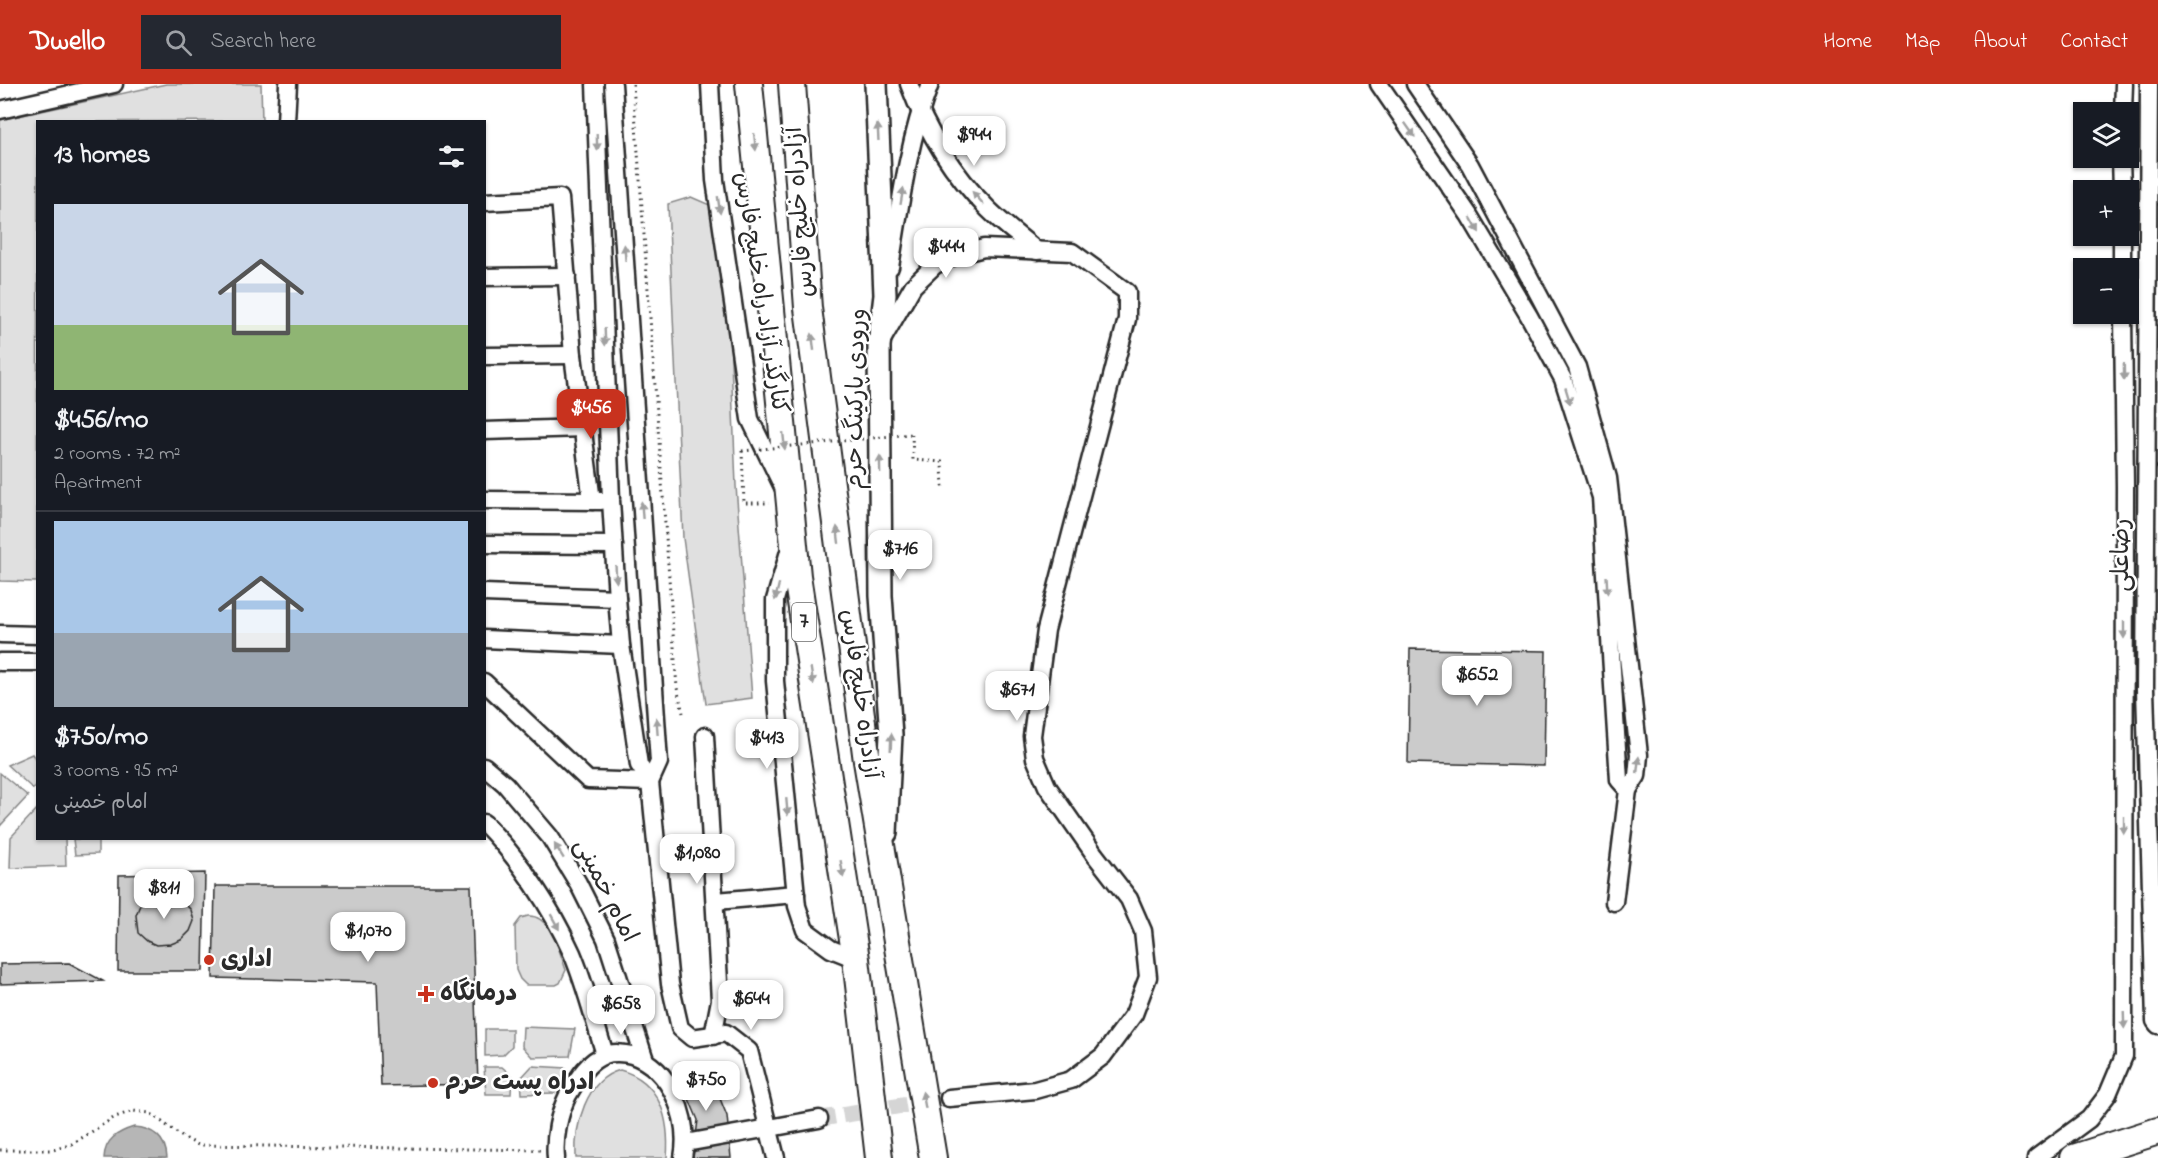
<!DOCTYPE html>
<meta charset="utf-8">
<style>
body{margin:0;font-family:"Indie Flower","Playpen Sans Arabic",sans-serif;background:#242831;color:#f1f3f6;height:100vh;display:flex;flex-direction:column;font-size:22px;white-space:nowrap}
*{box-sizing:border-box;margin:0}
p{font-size:20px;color:#9ea1a6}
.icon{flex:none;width:33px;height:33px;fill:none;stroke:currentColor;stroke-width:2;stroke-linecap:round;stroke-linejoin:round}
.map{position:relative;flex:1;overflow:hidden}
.side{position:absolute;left:36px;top:36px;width:450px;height:720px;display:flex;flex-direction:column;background:#171b24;border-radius:0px;box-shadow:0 2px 4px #0004}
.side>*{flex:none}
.controls{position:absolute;left:2073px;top:18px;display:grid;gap:12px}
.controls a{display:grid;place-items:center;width:66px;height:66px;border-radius:0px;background:#171b24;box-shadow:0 2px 4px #0004;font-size:30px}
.price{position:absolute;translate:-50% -51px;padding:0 14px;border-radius:12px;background:#fff;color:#222;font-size:20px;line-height:39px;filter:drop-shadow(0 2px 3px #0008)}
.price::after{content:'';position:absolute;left:50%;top:36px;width:18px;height:14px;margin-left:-9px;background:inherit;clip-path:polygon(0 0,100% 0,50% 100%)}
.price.current{background:#c8321e;color:#fff}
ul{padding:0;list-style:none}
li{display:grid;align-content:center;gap:12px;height:318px;padding:0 18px}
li+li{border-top:2px solid #363941}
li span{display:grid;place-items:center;height:186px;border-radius:0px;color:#555}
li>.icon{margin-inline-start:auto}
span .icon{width:108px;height:108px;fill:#fffc;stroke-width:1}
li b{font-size:26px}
h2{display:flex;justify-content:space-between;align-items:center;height:72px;padding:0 18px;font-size:26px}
header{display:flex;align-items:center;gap:36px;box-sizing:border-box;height:84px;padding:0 30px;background:#c8321e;color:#fff}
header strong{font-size:28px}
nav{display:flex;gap:33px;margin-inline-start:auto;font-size:21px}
.search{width:420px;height:54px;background:#242831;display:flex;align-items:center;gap:15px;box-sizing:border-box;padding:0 21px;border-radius:0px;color:#9ea1a6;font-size:22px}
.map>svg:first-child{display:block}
.green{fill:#e0e0e0;stroke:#868686;stroke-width:1.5}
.water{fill:#b6b6b6;stroke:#7e7e7e;stroke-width:1.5}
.building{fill:#cbcbcb;stroke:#2b2b2b;stroke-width:1.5}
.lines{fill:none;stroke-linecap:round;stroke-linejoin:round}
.minor-tunnel{stroke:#d5d5d5;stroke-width:16;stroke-dasharray:16 8;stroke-linecap:butt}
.minor-casing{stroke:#2b2b2b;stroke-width:21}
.major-casing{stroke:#2b2b2b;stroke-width:26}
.highway-casing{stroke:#2b2b2b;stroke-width:30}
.path{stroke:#2b2b2b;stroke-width:3;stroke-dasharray:1.5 4.5;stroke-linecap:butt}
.minor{stroke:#fff;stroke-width:16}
.major{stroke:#fff;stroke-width:21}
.highway{stroke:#fff;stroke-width:26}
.path-bridge{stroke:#2b2b2b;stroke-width:3;stroke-dasharray:1.5 4.5;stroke-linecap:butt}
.oneway{fill:#a0a0a0}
.poi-dot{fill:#c8321e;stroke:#fff;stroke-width:2}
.labels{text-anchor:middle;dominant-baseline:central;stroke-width:5;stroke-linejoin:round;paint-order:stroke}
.shield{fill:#fff;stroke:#6b6b6b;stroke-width:1.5}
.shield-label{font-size:22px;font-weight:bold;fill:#2b2b2b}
.street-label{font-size:24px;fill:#2b2b2b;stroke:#fff}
.poi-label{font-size:24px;font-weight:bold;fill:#2b2b2b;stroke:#fff;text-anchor:start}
</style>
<header>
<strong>Dwello</strong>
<div class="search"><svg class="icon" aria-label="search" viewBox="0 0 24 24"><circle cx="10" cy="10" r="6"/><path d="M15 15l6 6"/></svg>Search here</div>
<nav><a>Home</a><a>Map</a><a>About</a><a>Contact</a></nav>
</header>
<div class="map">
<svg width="2158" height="1074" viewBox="0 0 2158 1074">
<rect width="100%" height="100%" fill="#fff"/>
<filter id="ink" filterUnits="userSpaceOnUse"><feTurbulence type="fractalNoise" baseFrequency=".0167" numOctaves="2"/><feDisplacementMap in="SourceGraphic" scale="12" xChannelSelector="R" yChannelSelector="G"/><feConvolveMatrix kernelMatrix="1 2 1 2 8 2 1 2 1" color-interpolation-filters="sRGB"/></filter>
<g filter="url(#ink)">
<g class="green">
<polygon points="166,0 261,0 262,37 38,38 37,498 0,497 0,36"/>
<polygon points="691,113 712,122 728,201 736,402 752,614 706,620 683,454 668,120"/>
<polygon points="32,670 37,677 37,700 33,705 7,681"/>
<polygon points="0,689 28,712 0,742"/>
<polygon points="37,725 38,754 65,755 66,782 10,784 11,753"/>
<polygon points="73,755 98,755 98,770 75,771"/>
<path d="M 528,832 C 552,831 559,868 566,886 L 560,899 L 556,901 L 526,901 L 520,895 L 516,886 L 515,842 L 521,834 Z"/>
<polygon points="523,943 575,945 570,972 532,973 522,962"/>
<polygon points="485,945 512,945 512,962 503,971 485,972"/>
<polygon points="532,982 566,984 555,1009 522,1010 521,994"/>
<polygon points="484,983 502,983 512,992 511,1010 486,1010"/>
<path d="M 620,986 C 661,997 670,1036 667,1074 L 576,1074 C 574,1042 586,995 620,986 Z"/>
</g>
<path class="water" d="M 134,1043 C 153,1044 166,1054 167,1074 L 104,1074 C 105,1055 118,1048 134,1043 Z"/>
<g class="building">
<polygon points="1410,565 1546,567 1544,682 1408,679"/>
<polygon points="205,789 203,887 118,887 119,791"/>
<polygon points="215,802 471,802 478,1000 381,1002 377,898 213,894"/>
<polygon points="165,812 179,814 191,826 194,837 190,847 181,856 171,860 156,861 147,857 138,849 136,831 140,821 150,813"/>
<polygon points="69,879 103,897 0,900 0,880"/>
<polygon points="680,978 706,980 727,1032 731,1074 693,1074 698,1036 681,996"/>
</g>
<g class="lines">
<polyline class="minor-tunnel" points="819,1035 949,1014"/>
<g class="minor-casing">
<g id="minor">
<polyline points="595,0 611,416 617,514 621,561 639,681 650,698 670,900 680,944 692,954 726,949 749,967 776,1074"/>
<polyline points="613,0 659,678 650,698"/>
<polyline points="710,0 715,96 750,335 783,403"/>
<path d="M 909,0 C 926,46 953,90 988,125 C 1003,140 1021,153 1037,167"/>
<polyline points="1379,0 1469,131 1529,232 1563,295 1601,413 1619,696 1628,706 1637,692 1639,671 1608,394 1577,283 1470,81 1415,0"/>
<polyline points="2149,0 2145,605 2155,937 2158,941"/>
<polyline points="0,26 114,0"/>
<polyline points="2123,28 2124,0"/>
<polyline points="286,38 288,0"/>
<polyline points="2121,74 2122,106"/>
<polyline points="484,118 560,114 573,271 592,417"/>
<polyline points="2122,152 2122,184"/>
<path d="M 890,183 C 900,122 908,58 930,0"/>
<polyline points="484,193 567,192"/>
<polyline points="882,256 913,202 935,181 956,171 984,164 1072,168 1127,208 1127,235 1046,546 1032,652 1035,674 1047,702 1095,771 1129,815 1143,847 1148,893 1134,930 1103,972 1071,996 1035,1006 949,1014"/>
<polyline points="484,272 573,271"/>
<polyline points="484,347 584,344"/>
<polyline points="484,416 601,417"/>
<polyline points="484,460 614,461"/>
<polyline points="790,464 775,516 775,597 797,822 805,846 831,865 856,875"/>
<polyline points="484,509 617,514"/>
<polyline points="0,550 38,551"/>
<polyline points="484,555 621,561"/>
<polyline points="0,578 38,578"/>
<polyline points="484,598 588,696 650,698"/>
<polyline points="705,652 720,916 713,952"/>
<polyline points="484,682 505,700 550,753 578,799 606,855 645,976"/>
<path d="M 484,739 C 520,776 551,823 572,869 C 586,902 594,937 605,970"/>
<polyline points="716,817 796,810"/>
<polyline points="1614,818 1628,706"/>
<polyline points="686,1059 819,1035"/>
<path d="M 556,1074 C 554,1054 559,1029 568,1011 C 577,996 587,977 605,971 C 612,968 624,969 632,971 C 672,985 690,1035 683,1074"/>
<polyline points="2036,1074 2089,1035 2108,1010 2124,972 2125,403 2123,230"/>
</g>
</g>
<g class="major-casing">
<polyline id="major" points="876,0 885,211 879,262 881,512 891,651 886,749"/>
</g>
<g class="highway-casing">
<g id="highway">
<polyline points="749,0 797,492 856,875 879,1074"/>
<polyline points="792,0 808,224 867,677 933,1074"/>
<polyline points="2074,1074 2158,1047"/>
</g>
</g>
<g class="path">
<polyline points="633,0 677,604 683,629"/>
<polyline points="912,350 913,376 942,378 943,406"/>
<polyline points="742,367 744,419 770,419"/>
<polyline points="0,1066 53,1066 72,1060 115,1033 133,1027 150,1029 181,1052 198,1061 541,1066"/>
</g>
<use href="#minor" class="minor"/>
<use href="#major" class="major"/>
<use href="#highway" class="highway"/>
<polyline class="path-bridge" points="742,367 912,350"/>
</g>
<defs><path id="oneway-solid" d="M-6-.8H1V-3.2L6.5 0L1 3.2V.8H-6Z" transform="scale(1.5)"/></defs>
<g class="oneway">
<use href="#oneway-solid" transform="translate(1410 46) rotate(55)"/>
<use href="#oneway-solid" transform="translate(878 48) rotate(-93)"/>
<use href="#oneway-solid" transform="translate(597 58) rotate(88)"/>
<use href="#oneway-solid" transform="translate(755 58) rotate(84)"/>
<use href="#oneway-solid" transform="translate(902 112) rotate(-80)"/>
<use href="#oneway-solid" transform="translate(978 114) rotate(-132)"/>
<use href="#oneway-solid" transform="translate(719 121) rotate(82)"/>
<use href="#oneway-solid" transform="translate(1475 141) rotate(60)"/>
<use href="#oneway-solid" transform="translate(625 169) rotate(-94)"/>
<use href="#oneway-solid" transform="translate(605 253) rotate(88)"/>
<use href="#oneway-solid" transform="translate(813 258) rotate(-97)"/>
<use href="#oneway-solid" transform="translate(2124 288) rotate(89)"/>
<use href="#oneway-solid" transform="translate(1568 312) rotate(73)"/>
<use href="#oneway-solid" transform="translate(784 357) rotate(84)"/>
<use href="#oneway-solid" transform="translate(880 380) rotate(-91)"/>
<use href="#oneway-solid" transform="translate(642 426) rotate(-94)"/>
<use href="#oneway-solid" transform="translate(838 451) rotate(-97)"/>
<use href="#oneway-solid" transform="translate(616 490) rotate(87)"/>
<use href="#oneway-solid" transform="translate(1607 501) rotate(87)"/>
<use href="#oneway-solid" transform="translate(777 508) rotate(104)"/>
<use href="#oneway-solid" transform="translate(2124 546) rotate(90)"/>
<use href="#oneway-solid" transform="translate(812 592) rotate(81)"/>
<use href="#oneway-solid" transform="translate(657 642) rotate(-94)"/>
<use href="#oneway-solid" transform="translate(891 658) rotate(-88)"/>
<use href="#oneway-solid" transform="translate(1638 681) rotate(-84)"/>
<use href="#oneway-solid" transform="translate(787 723) rotate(85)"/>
<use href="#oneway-solid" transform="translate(2124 741) rotate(90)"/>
<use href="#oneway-solid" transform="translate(559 767) rotate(-122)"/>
<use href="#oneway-solid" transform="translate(842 785) rotate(81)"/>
<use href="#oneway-solid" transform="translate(555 838) rotate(61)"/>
<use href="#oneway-solid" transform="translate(2124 936) rotate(88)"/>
<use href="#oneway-solid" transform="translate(924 1016) rotate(-100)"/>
</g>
</g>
<g class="poi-dot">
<circle cx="209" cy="876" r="6"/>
<path d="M423 901h6v6h6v6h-6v6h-6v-6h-6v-6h6z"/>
<circle cx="433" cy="999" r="6"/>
</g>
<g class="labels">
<rect class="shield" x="792" y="519" width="24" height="38" rx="4.5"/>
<g class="shield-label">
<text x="804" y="538">7</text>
</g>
<g class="street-label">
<text transform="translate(801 128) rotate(-94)">آزادراه خلیج فارس</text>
<text transform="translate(760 209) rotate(81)">کنارگذر آزاد راه خلیج فارس</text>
<text transform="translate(857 315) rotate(-89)">ورودی پارکینگ حرم</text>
<text transform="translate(2122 471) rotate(-90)">رضاعلی</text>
<text transform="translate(859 610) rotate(82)">آزادراه خلیج فارس</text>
<text transform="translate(605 807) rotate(63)">امام خمینی</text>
</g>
<g class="poi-label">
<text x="221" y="876">اداری</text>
<text x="440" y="910">درمانگاه</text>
<text x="445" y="999">ادراه پست حرم</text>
</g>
</g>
</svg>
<div class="controls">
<a><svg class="icon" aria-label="layers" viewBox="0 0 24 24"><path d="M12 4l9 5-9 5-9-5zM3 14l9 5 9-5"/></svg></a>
<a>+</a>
<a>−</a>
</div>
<b class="price" style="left:974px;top:83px">$944</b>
<b class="price" style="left:946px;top:195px">$444</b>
<b class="price current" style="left:591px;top:356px">$456</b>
<b class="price" style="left:900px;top:497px">$716</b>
<b class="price" style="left:1477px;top:623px">$652</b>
<b class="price" style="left:1017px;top:638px">$671</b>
<b class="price" style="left:767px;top:686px">$413</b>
<b class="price" style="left:697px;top:801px">$1,080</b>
<b class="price" style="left:164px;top:836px">$811</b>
<b class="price" style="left:368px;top:879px">$1,070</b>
<b class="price" style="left:751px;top:947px">$644</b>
<b class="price" style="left:621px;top:952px">$658</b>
<b class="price" style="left:706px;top:1028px">$750</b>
<section class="side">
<h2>13 homes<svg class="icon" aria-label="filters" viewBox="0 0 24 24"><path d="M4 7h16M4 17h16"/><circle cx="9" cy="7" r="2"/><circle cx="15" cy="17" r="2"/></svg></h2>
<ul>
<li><span style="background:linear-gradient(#c9d6e8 65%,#8fb573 0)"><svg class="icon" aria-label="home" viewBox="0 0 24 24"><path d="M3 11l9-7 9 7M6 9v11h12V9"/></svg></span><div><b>$456/mo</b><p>2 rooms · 72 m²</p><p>Apartment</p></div></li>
<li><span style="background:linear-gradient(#a9c7e8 60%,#9aa5b1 0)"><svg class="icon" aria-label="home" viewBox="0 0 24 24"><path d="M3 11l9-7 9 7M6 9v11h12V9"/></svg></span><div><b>$750/mo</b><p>3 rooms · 95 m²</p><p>امام خمینی</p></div></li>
</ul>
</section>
</div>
